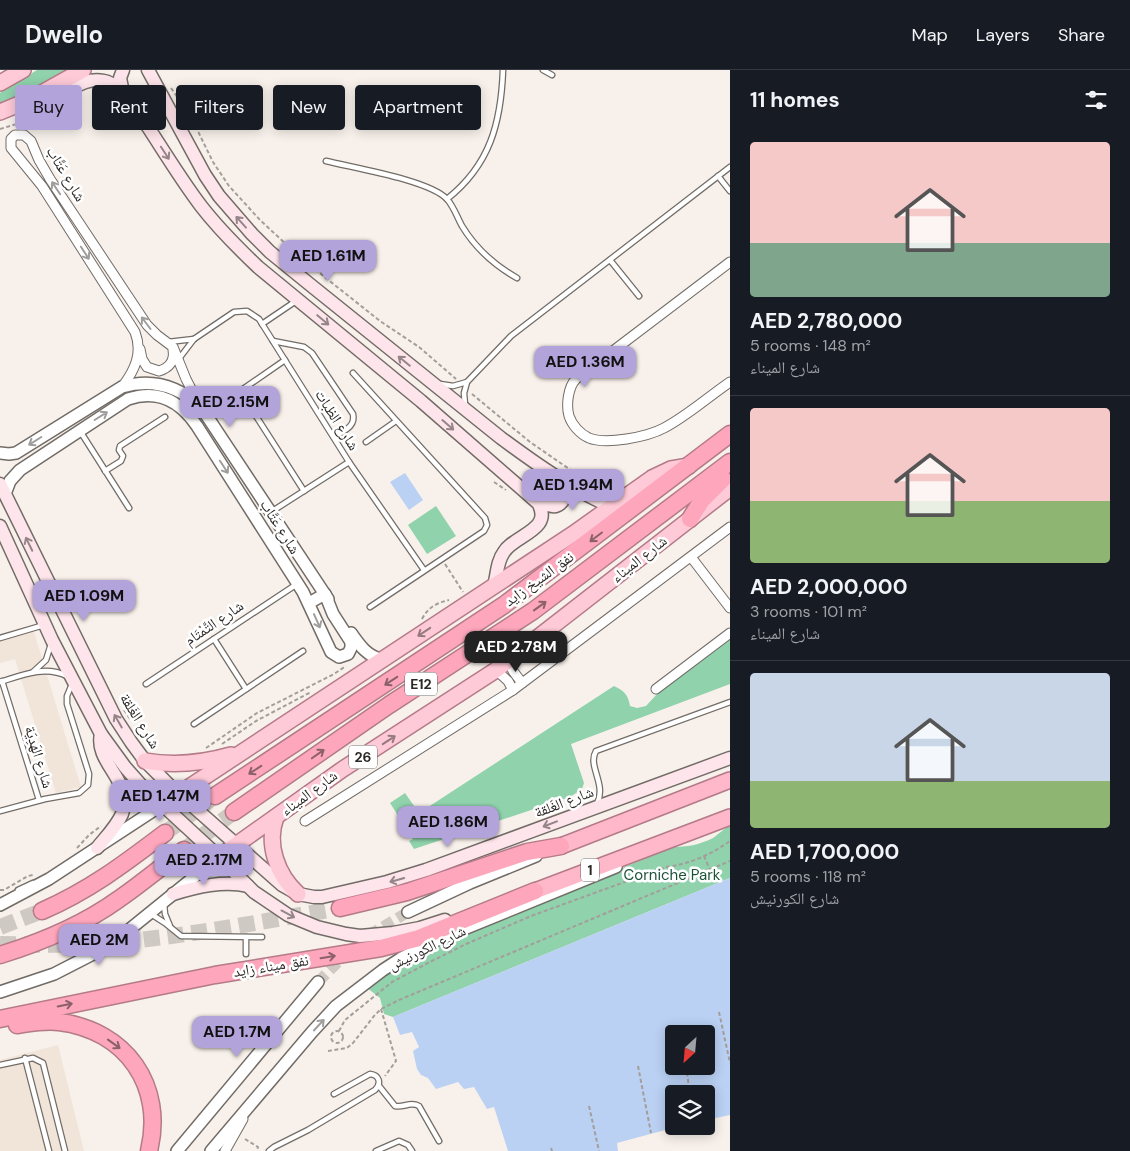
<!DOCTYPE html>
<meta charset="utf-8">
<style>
body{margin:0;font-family:"DM Sans","Noto Naskh Arabic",sans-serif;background:#20242c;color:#f1f3f6;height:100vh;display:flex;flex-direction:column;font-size:19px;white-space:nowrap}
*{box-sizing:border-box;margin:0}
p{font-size:16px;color:#9ea1a6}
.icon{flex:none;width:28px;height:28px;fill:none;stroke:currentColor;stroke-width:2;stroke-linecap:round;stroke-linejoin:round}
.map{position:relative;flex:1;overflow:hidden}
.side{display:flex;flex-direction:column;background:#171b24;width:400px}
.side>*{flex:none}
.top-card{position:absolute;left:15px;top:15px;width:475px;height:45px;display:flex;gap:10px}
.needle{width:32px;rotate:206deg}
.fabs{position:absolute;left:665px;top:955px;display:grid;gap:10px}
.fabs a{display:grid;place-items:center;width:50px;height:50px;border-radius:5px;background:#171b24;box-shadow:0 2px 12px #0003;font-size:25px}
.price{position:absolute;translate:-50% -42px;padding:0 11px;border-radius:10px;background:#b3a3db;color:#111;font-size:16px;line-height:32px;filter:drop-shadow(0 1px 2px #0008)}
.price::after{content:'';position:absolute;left:50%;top:30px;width:15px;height:11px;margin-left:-8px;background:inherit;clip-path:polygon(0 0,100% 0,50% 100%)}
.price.selected{background:#222;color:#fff}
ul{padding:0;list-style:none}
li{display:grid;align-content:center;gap:10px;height:265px;padding:0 20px}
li+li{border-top:1px solid #363941}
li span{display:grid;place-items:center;height:155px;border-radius:5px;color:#555}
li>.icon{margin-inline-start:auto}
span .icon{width:90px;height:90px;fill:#fffc;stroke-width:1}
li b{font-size:21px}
h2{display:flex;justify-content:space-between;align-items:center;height:60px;padding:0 20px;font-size:21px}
.tag{padding:0 18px;border-radius:5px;background:#171b24;box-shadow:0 2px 12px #0003;font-size:18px;line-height:45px}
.tag.selected{background:#b3a3db;color:#111}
header{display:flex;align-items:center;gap:30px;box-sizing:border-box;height:70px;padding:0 25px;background:#171b24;border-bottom:1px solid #363941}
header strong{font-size:24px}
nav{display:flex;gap:28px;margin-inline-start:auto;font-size:18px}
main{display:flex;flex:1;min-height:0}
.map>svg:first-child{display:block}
.built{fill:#f1e4d9}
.green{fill:#8fd2ac}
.water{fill:#bad1f4;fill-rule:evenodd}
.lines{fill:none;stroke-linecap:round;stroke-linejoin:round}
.tertiary-tunnel{stroke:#cfc9c4;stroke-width:11;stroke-dasharray:11 5.5;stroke-linecap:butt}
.motorway-tunnel{stroke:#cfc9c4;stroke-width:16;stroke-dasharray:16 8;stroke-linecap:butt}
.service-casing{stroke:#726c67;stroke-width:7}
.minor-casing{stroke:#726c67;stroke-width:11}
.tertiary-casing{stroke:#726c67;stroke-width:14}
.secondary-casing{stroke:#726c67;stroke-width:15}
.primary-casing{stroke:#b47a88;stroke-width:18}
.trunk-casing{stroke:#b47a88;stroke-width:18}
.motorway-casing{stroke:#b47a88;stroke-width:19}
.path{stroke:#a39e99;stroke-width:2;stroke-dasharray:4 2.5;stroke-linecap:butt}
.service{stroke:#fff;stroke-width:4.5}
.minor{stroke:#fff;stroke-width:9}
.tertiary{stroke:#fff;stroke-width:11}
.secondary{stroke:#fee4eb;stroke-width:12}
.primary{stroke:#fecad7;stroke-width:15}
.trunk{stroke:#feb8ca;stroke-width:15}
.motorway{stroke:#fda6bc;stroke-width:16}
.oneway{stroke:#948688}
.oneway2{stroke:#a09e9d}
.oneway3{stroke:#8a616a}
.oneway4{stroke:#94797e}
.labels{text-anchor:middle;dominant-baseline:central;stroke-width:5;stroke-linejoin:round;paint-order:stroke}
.shield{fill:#fff;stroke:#6b6867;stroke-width:1}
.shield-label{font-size:14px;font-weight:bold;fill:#2b2826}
.street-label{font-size:15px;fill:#2b2826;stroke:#fff}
.park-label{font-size:15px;fill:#1d5238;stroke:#fff}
</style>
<header>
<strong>Dwello</strong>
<nav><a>Map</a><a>Layers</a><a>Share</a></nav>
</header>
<main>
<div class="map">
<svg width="730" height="1081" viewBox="0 0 730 1081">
<rect width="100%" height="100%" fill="#f8f1eb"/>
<g class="built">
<polygon points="33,559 81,717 56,723 15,589 0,593 0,568"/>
<polygon points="58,975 84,1081 0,1081 0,990"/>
</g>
<g class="green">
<polygon points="37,0 71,0 23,25 0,34 0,23"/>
<polygon points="436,436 456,466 427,484 408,455"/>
<path d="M 727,568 L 730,568 L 730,614 L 571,674 L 584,713 L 582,719 L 570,727 L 414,779 L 409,771 L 413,769 L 390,733 L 405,723 L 419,743 L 614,616 C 624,621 628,624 630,636 L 637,638 L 646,636 L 658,623 Z"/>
<path d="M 730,756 L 730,808 L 393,947 L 384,944 L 380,928 L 366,917 L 435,877 L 672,777 C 687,777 699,775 713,768 C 719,764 723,759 730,756 Z"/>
</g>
<g class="water">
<polygon points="405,403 423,430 409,440 390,412"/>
<path d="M 730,808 L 730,1045 L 706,1050 L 706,1024 L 674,1024 L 674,1056 L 680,1056 L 617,1073 L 618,1081 L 508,1081 L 494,1037 L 487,1039 L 474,1017 L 464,1019 L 458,1012 L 436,1019 L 428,1008 L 421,1005 L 417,999 L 413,981 L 419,977 L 412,962 L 400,965 L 393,947 ZM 674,964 L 706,964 L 706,996 L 674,996 Z"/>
</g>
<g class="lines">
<g class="tertiary-tunnel">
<polyline points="369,865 408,842"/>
<polyline points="318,912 345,885"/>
</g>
<g class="motorway-tunnel">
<polyline points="165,763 215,726"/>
<polyline points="184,780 234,742"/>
<polyline points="0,857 42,841"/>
<path d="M 0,874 C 43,875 86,876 129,871 C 200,864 270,850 340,838"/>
</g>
<g class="service-casing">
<g id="service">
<polyline points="543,0 552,5"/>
<path d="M 326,91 C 354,98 429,110 447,129 C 454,137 457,147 462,156 C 476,179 494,195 517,208"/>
<polyline points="718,106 730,121"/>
<path d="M 447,129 C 490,95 501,53 503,0"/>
<polyline points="610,190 639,226"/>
<polyline points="262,254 296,231"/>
<path d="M 273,271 L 304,277 L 312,283 L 353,344 C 356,357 343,361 334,367"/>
<polyline points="168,272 194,269"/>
<polyline points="178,290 194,269 234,242 247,241 259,249 349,392 424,500"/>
<polyline points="353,303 485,448 487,455 484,461 370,537"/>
<polyline points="440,314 453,316 467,312"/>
<polyline points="240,321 304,421"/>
<polyline points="465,335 464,323 467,312 511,266 730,97"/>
<polyline points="204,337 217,337 285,290"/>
<polyline points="80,361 129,438"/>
<polyline points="366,372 396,351"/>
<polyline points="105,401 121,391 123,386 119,380 120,376 165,347"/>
<polyline points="271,442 349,392"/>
<polyline points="0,568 44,555"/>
<polyline points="214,569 246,619"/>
<polyline points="33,602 46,590 51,574"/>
<polyline points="2,611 39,730"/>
<path d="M 0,612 C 22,605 45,595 67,606"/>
<polyline points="146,614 297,514"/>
<polyline points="194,654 303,581"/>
<path d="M 597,734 C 607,714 587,696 596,681 L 730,632"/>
<polyline points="0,741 45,729 79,723 88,715 89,704 67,634 67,626 72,614"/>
<polyline points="18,820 33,813"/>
<polyline points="164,834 165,844 170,856"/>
<polyline points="151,844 165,853 181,866 262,867"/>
<polyline points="246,867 246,884"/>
<polyline points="25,988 49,1081"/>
<polyline points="0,995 33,988 43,993 65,1081"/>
<path d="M 379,1016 L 395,1036 C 404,1038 410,1031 419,1036 L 439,1071"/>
<path d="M 269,1081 L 274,1077 L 308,1060 L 375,1020 C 382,1013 379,1005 370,1004 L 334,1024"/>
<polyline points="376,1081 399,1071 408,1075 412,1081"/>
</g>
</g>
<g class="minor-casing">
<g id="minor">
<path d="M 730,192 L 576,309 C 568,317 566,335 569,346 C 572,355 580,364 589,368 C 606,375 647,367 664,358 C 687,346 708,327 730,312"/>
<path d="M 140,279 L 142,289 L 147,297 L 159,301 C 169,298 175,291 173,280"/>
<path d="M 122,317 C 135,300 143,283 135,262 L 42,116 L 11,78 L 11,69 L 15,65 L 24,65 L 31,71 L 39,90 L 50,109 L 147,255 L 157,265 L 173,277 L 186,309 L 199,334"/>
<polyline points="691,487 730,538"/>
<polyline points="509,591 513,601 522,613"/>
<polyline points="496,600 508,611 513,620"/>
<polyline points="656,619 730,563"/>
<polyline points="305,751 513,620 730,457"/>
<polyline points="225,1081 243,1049"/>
</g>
</g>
<g class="tertiary-casing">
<g id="tertiary">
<path d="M 0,383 L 9,384 L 16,383 L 122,317 C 152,308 178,316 201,337 L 328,529"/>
<path d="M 5,424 L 10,411 L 20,400 L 128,329 C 158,319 180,331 197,356 L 303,522 L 331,582 L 339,587 L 348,584 L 351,578 L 351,572 L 333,544 L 325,524 L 309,533"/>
<path d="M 351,563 C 360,576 367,586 383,590"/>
<polyline points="0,835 49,809 162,735"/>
<polyline points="408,842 470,813 536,786"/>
<polyline points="0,922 54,904 93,884 130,859 219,787"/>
<polyline points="177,1081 318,912"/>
<polyline points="211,1081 312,962 336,936 383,900 400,889 437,870 616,797"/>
</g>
</g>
<g class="secondary-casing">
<g id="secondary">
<polyline points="123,0 120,8 123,23"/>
<path d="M 148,0 L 205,105 L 219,126 L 252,164 L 270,182 L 313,217 L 501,368 C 536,394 573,420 612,437"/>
<path d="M 33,28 C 65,35 75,5 104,11 C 109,12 114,15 118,18 C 131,28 139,44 148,57 C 165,83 182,111 201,136 C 218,158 238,178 258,197 L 421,331 L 538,433 C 554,460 514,465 504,482 C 497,491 497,505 494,516"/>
<polyline points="0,414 116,649 131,672 145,691 169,715 282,815 298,824 314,827 322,827 387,812 426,800 730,688"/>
<path d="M 536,425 C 539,428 543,432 546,434 C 557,441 566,431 565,420 L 556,410"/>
<polyline points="0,456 52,570 101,664 125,697 140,714 219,787 254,822 288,845 317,857 346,864 360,866 393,863 420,858 445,850"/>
<path d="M 97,778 C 105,768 117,756 122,744 C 135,712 94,693 101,664"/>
<path d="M 173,824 C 196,817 224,810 248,816"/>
</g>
</g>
<g class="primary-casing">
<g id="primary">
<polyline points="0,13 23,0"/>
<polyline points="0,42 29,30 83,0"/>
<path d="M 145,691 C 174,696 203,693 231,685"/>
<polyline points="162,735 573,464 652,408 671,399 689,396"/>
<path d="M 276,747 C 266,774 277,805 298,824"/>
<polyline points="219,787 343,699 496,600 730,418"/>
</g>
</g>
<g class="trunk-casing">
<g id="trunk">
<polyline points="561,776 730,710"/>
<polyline points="535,821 730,747"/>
</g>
</g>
<g class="motorway-casing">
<g id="motorway">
<polyline points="690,449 702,430 723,409"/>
<polyline points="215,726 504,535 730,364"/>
<polyline points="234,742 389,635 533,541 730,392"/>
<polyline points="340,838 407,822 527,782 561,776"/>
<path d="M 42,841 C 90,820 124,794 165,763"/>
<path d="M 0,885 C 42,872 83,855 119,829 C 141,814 162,796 184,780"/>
<polyline points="0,949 215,905 381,878 419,868 535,821"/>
<path d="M 17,955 C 31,953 45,950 59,952 C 126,960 165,1016 149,1081"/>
</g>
</g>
<g class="path">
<polyline points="171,18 190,45 213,92 229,116 260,150 302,189 380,251 419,277 456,309"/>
<polyline points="0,59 37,48 65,36"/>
<polyline points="472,324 530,372 591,414"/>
<polyline points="494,412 506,420"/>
<polyline points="445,494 463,522"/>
<path d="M 422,549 C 428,537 437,533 449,530"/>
<polyline points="124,640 131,650"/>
<polyline points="222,674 256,651 311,622"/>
<polyline points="206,678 257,643 334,604 346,596"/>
<polyline points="77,778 89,765 101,756"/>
<polyline points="704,786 710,800"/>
<polyline points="0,820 4,820 28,806 33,805"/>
<polyline points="381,939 396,991 385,1006"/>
<polyline points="719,942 730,993"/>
<path d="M 339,961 L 345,950 L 392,912 L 428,893 L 466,874 L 531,846 L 666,797 C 690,794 710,785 730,771"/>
<circle cx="337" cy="967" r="6"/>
<polyline points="328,981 347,978 353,973 374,946 381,939 399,930 730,791"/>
<polyline points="638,996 651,1063"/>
<polyline points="686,996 690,1024"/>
<polyline points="589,1036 599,1081"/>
<polyline points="245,1069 258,1077 257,1081"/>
<polyline points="551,1078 552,1081"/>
</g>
<use href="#service" class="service"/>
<use href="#minor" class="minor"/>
<use href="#tertiary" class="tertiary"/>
<use href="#secondary" class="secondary"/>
<use href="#primary" class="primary"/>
<use href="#trunk" class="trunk"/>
<use href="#motorway" class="motorway"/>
</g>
<defs><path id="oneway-shaft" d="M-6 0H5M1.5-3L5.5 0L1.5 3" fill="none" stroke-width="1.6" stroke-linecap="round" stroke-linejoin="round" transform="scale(1.25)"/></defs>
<g class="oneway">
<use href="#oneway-shaft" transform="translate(165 83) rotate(57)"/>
<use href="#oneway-shaft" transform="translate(241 152) rotate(-132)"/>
<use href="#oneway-shaft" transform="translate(323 250) rotate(40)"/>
<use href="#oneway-shaft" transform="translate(404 291) rotate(-141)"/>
<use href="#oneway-shaft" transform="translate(448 355) rotate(41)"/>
<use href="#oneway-shaft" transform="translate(29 474) rotate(-116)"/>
<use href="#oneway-shaft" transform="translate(118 651) rotate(-120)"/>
<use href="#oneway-shaft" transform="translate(550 754) rotate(159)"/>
<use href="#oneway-shaft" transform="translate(397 810) rotate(164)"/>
<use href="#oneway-shaft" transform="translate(288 844) rotate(28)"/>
</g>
<g class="oneway2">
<use href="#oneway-shaft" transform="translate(56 118) rotate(-124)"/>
<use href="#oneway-shaft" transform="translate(85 183) rotate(57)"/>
<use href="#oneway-shaft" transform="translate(146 253) rotate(-127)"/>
<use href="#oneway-shaft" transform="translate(101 346) rotate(-32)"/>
<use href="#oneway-shaft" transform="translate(35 371) rotate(148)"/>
<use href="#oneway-shaft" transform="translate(224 397) rotate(57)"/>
<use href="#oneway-shaft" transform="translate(317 551) rotate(66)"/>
<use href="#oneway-shaft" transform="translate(319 955) rotate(-47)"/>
</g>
<g class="oneway3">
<use href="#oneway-shaft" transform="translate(596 467) rotate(143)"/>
<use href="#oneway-shaft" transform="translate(540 536) rotate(-36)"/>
<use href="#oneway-shaft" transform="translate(391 611) rotate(147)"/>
<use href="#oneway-shaft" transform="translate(318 684) rotate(-35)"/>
<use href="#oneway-shaft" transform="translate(255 700) rotate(147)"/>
<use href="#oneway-shaft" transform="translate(328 887) rotate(-9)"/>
<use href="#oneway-shaft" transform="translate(65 935) rotate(-11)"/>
<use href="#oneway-shaft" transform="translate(114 974) rotate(36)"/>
</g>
<g class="oneway4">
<use href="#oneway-shaft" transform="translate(424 562) rotate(146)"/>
<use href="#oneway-shaft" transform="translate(389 670) rotate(-33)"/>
</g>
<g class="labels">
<g class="shield">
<rect x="405" y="602.5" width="32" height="23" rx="4"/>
<rect x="349" y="675.5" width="28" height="23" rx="4"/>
<rect x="581" y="788.5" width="18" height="23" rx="4"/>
</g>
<g class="shield-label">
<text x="421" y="614">E12</text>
<text x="363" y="687">26</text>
<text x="590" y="800">1</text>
</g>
<g class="street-label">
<text transform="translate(66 104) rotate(59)">شارع عَتَّاب</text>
<text transform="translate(337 350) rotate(58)">شارع الظبات</text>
<text transform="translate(280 457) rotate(58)">شارع عَتَّاب</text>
<text transform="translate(639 489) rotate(-38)">شارع الميناء</text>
<text transform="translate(539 509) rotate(-36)">نفق الشيخ زايد</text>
<text transform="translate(214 553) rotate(-34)">شارع التَّمْتَام</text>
<text transform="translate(140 651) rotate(58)">شارع الغَلقة</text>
<text transform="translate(39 687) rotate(73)">شارع الهَدِيَة</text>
<text transform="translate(309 723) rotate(-36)">شارع الميناء</text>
<text transform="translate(564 732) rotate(-21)">شارع الغَلقة</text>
<text transform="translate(427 878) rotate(-26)">شارع الكورنيش</text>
<text transform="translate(271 896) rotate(-9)">نفق ميناء زايد</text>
</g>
<g class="park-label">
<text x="672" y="805">Corniche Park</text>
</g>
</g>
</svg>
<div class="fabs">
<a><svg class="needle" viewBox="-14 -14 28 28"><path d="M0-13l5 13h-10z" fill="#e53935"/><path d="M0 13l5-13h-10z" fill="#9ea1a6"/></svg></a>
<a><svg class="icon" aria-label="layers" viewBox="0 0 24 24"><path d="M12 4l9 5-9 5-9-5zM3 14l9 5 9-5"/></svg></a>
</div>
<b class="price" style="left:328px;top:212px">AED 1.61M</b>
<b class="price" style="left:585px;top:318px">AED 1.36M</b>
<b class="price" style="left:230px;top:358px">AED 2.15M</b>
<b class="price" style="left:573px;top:441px">AED 1.94M</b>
<b class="price" style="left:84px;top:552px">AED 1.09M</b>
<b class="price selected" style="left:516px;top:603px">AED 2.78M</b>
<b class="price" style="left:160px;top:752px">AED 1.47M</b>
<b class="price" style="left:448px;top:778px">AED 1.86M</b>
<b class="price" style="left:204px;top:816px">AED 2.17M</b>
<b class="price" style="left:99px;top:896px">AED 2M</b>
<b class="price" style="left:237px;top:988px">AED 1.7M</b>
<div class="top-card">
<a class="tag selected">Buy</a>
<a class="tag">Rent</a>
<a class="tag">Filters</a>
<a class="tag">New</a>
<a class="tag">Apartment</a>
</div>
</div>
<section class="side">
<h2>11 homes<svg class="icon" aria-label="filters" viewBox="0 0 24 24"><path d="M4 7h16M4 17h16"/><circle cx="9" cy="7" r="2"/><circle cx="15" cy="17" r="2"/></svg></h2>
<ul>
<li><span style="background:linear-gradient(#f6c9c9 65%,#7fa58c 0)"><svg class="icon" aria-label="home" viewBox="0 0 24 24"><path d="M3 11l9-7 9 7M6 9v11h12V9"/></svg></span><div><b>AED 2,780,000</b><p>5 rooms · 148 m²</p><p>شارع الميناء</p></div></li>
<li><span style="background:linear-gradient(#f6c9c9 60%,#8fb573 0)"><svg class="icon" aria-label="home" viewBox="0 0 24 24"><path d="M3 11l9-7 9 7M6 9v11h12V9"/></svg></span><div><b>AED 2,000,000</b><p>3 rooms · 101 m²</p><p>شارع الميناء</p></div></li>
<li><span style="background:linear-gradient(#c9d6e8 70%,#8fb573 0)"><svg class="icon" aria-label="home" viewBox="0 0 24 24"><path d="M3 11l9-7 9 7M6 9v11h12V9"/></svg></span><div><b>AED 1,700,000</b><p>5 rooms · 118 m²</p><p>شارع الكورنيش</p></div></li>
</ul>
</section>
</main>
